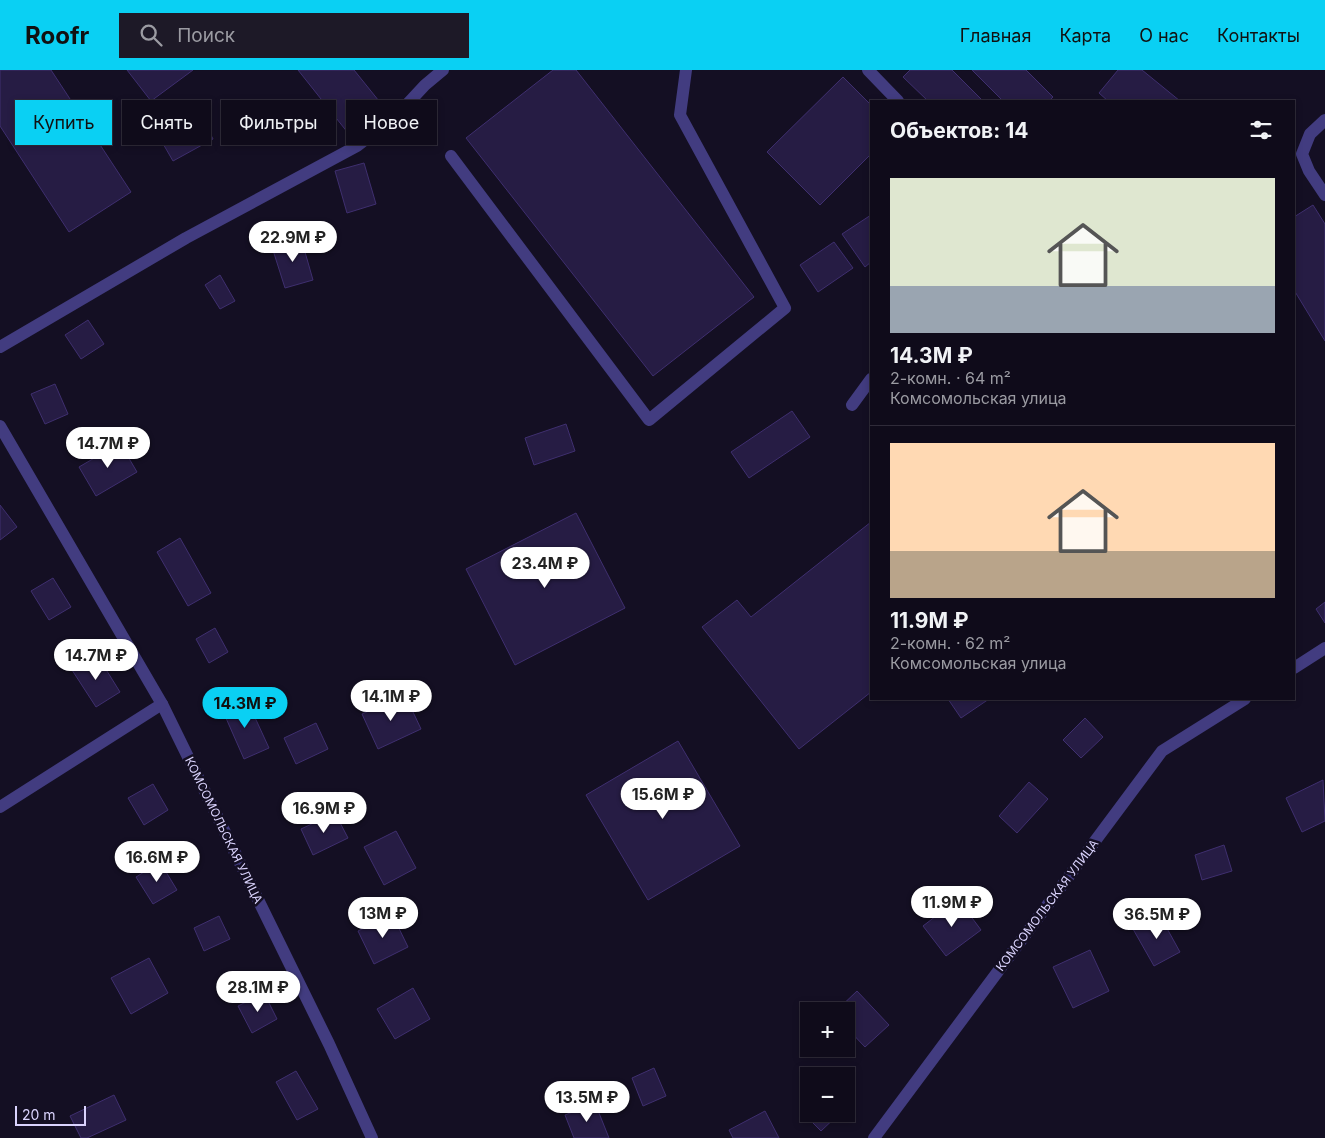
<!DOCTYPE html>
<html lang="ru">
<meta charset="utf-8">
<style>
body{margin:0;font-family:Inter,sans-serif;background:#1d1927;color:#f1f3f6;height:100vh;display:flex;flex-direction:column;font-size:19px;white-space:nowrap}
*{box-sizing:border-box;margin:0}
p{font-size:16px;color:#9b9ba2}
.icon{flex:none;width:28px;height:28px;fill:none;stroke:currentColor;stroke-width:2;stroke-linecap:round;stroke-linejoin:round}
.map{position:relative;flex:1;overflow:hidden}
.drawer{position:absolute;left:870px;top:30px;width:425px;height:600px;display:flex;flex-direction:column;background:#0f0b1a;border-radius:0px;box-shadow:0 2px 8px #0003,0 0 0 1px #2f2b39}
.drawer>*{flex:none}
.banner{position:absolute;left:15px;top:30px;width:475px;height:45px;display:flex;gap:10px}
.buttons{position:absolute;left:800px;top:932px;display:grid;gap:10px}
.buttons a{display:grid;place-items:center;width:55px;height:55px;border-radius:0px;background:#0f0b1a;box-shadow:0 2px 8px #0003,0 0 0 1px #2f2b39;font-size:25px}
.scale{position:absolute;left:15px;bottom:12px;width:71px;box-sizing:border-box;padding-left:5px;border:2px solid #dad3fd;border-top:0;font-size:14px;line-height:18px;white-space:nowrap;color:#dad3fd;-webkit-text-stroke:4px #140f23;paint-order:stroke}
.price{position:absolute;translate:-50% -42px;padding:0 11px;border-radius:18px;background:#fff;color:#222;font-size:16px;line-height:32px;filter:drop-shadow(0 1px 2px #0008)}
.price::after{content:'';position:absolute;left:50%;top:30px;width:15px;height:11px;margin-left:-8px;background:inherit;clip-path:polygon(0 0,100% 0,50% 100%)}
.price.on{background:#0ad0f3;color:#111}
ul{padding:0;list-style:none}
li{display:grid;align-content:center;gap:10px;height:265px;padding:0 20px}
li+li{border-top:1px solid #2f2b39}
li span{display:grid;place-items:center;height:155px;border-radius:0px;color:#555}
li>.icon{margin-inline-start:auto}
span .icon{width:90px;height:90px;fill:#fffc;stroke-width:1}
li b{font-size:21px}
h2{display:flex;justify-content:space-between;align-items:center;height:60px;padding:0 20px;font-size:21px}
.chip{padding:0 18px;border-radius:0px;background:#0f0b1a;box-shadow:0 2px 8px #0003,0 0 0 1px #2f2b39;font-size:18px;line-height:45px}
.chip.on{background:#0ad0f3;color:#111}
header{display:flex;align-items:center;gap:30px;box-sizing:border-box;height:70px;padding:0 25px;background:#0ad0f3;color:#111}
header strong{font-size:24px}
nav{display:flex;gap:28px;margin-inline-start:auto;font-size:18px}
.search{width:350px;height:45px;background:#1d1927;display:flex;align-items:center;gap:12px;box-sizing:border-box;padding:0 18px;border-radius:0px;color:#9b9ba2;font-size:19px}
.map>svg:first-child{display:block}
.building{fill:#261c44;stroke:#3f2f6f}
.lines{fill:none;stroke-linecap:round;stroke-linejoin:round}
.minor{stroke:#423c80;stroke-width:12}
.labels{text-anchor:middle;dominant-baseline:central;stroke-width:5;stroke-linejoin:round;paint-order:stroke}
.street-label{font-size:12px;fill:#dad3fd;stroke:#140f23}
</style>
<header>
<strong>Roofr</strong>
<div class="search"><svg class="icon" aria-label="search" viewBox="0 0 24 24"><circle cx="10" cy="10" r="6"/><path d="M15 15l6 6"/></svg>Поиск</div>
<nav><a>Главная</a><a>Карта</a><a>О нас</a><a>Контакты</a></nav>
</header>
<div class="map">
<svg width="1325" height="1068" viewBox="0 0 1325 1068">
<rect width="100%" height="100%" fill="#140f23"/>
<g class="building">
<polygon points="0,0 51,0 131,122 69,162 0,56"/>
<polygon points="127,0 193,0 151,31"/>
<polygon points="298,0 354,0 387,41 352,68"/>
<polygon points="553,0 576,0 754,227 653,306 466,68"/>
<polygon points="910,0 952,0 983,31 928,31 903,7"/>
<polygon points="972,0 1026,0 1053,27 1049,31 1003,31"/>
<polygon points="1118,0 1142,0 1180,31 1108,31 1099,23"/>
<polygon points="843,7 871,35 871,84 820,135 767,82"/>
<polygon points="199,42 213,69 173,91 158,65"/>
<polygon points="364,93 376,134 347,143 335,101"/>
<polygon points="1313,135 1325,154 1325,271 1294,220 1294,147"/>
<polygon points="871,145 871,192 865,197 842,164"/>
<polygon points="301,168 313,210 285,218 272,177"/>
<polygon points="834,172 853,198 818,222 800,195"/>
<polygon points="220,205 235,231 220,239 205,215"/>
<polygon points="88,250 104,274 81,289 65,265"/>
<polygon points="55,314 68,344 45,354 31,324"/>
<polygon points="792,341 810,367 749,408 731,382"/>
<polygon points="566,354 575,381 534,395 525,368"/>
<polygon points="120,373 137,402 96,426 79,397"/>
<polygon points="0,435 17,457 0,470"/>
<polygon points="576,443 625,538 515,595 466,499"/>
<polygon points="871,452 871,622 799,679 702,557 737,530 751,547"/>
<polygon points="180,468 211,523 188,536 157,482"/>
<polygon points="53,508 71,537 49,550 31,521"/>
<polygon points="1325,532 1325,553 1316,539"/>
<polygon points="215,558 228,582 209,593 196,569"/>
<polygon points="97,585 120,622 96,637 72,600"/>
<polygon points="405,625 421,659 378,679 362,644"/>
<polygon points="246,628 269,678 244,689 222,639"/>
<polygon points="948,629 989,629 961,648"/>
<polygon points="1085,648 1103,667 1081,688 1063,670"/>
<polygon points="316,653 328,679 296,694 284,668"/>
<polygon points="678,671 740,776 648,830 586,725"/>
<polygon points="1323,710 1325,751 1302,762 1286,728"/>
<polygon points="1029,712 1048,729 1017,763 999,746"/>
<polygon points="153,714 168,740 144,755 128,728"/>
<polygon points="335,743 348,768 313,785 301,759"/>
<polygon points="396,761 416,798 384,815 364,777"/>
<polygon points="1224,775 1232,801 1202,810 1195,785"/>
<polygon points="160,792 177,820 153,834 136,807"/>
<polygon points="958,829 981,860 946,886 923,856"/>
<polygon points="392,844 408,877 374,894 358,861"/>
<polygon points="1159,844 1180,882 1154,896 1133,859"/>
<polygon points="219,846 230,869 204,881 194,858"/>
<polygon points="1090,880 1109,921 1073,938 1053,897"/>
<polygon points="149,888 168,923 131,944 111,908"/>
<polygon points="413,918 430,949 395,969 377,939"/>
<polygon points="857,921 889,955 865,977 846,957 846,941 836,941"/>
<polygon points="264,923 277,949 252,963 238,936"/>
<polygon points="654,998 666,1026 643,1036 632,1008"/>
<polygon points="296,1001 318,1039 297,1050 276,1012"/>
<polygon points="114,1025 126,1050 87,1068 81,1068 70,1046"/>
<polygon points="809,1032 809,1044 839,1044 821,1061 800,1040"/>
<polygon points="595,1033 609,1068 574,1068 565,1045"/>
<polygon points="765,1041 779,1068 733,1068 729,1060"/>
</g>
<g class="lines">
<g class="minor">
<polyline points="868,0 898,31"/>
<polyline points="1325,50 1310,64 1302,84 1309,101 1325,125"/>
<polyline points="451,86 649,350 785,238 680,45 686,0"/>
<polyline points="0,277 186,168 357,76 398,44 425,15 443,0"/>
<polyline points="852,335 871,309"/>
<polyline points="0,356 162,634 329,974 372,1068"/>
<polyline points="1294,598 1325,578"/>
<polyline points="0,737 162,634"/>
<polyline points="874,1068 1162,681 1245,629"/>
</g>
</g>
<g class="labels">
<g class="street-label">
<text transform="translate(224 760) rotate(64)">КОМСОМОЛЬСКАЯ УЛИЦА</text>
<text transform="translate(1047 835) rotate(-53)">КОМСОМОЛЬСКАЯ УЛИЦА</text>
</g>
</g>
</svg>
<div class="buttons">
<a>+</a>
<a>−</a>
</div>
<div class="scale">20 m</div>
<b class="price" style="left:293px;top:193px">22.9M ₽</b>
<b class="price" style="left:108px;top:399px">14.7M ₽</b>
<b class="price" style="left:545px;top:519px">23.4M ₽</b>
<b class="price" style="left:96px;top:611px">14.7M ₽</b>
<b class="price" style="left:391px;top:652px">14.1M ₽</b>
<b class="price on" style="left:245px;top:659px">14.3M ₽</b>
<b class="price" style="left:663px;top:750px">15.6M ₽</b>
<b class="price" style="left:324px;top:764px">16.9M ₽</b>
<b class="price" style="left:157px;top:813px">16.6M ₽</b>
<b class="price" style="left:952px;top:858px">11.9M ₽</b>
<b class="price" style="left:383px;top:869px">13M ₽</b>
<b class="price" style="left:1157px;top:870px">36.5M ₽</b>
<b class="price" style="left:258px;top:943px">28.1M ₽</b>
<b class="price" style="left:587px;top:1053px">13.5M ₽</b>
<div class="banner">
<a class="chip on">Купить</a>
<a class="chip">Снять</a>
<a class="chip">Фильтры</a>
<a class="chip">Новое</a>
</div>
<section class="drawer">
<h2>Объектов: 14<svg class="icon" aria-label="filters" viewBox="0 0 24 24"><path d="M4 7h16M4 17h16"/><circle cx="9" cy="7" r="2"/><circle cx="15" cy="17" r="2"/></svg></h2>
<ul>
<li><span style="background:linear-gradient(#dfe7d0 70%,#9aa5b1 0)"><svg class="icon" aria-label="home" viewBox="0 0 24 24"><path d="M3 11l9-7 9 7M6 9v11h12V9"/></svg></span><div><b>14.3M ₽</b><p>2-комн. · 64 m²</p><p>Комсомольская улица</p></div></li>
<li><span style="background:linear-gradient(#ffd9b3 70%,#b9a48a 0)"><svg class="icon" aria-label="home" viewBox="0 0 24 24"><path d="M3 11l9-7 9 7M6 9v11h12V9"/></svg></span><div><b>11.9M ₽</b><p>2-комн. · 62 m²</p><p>Комсомольская улица</p></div></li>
</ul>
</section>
</div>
